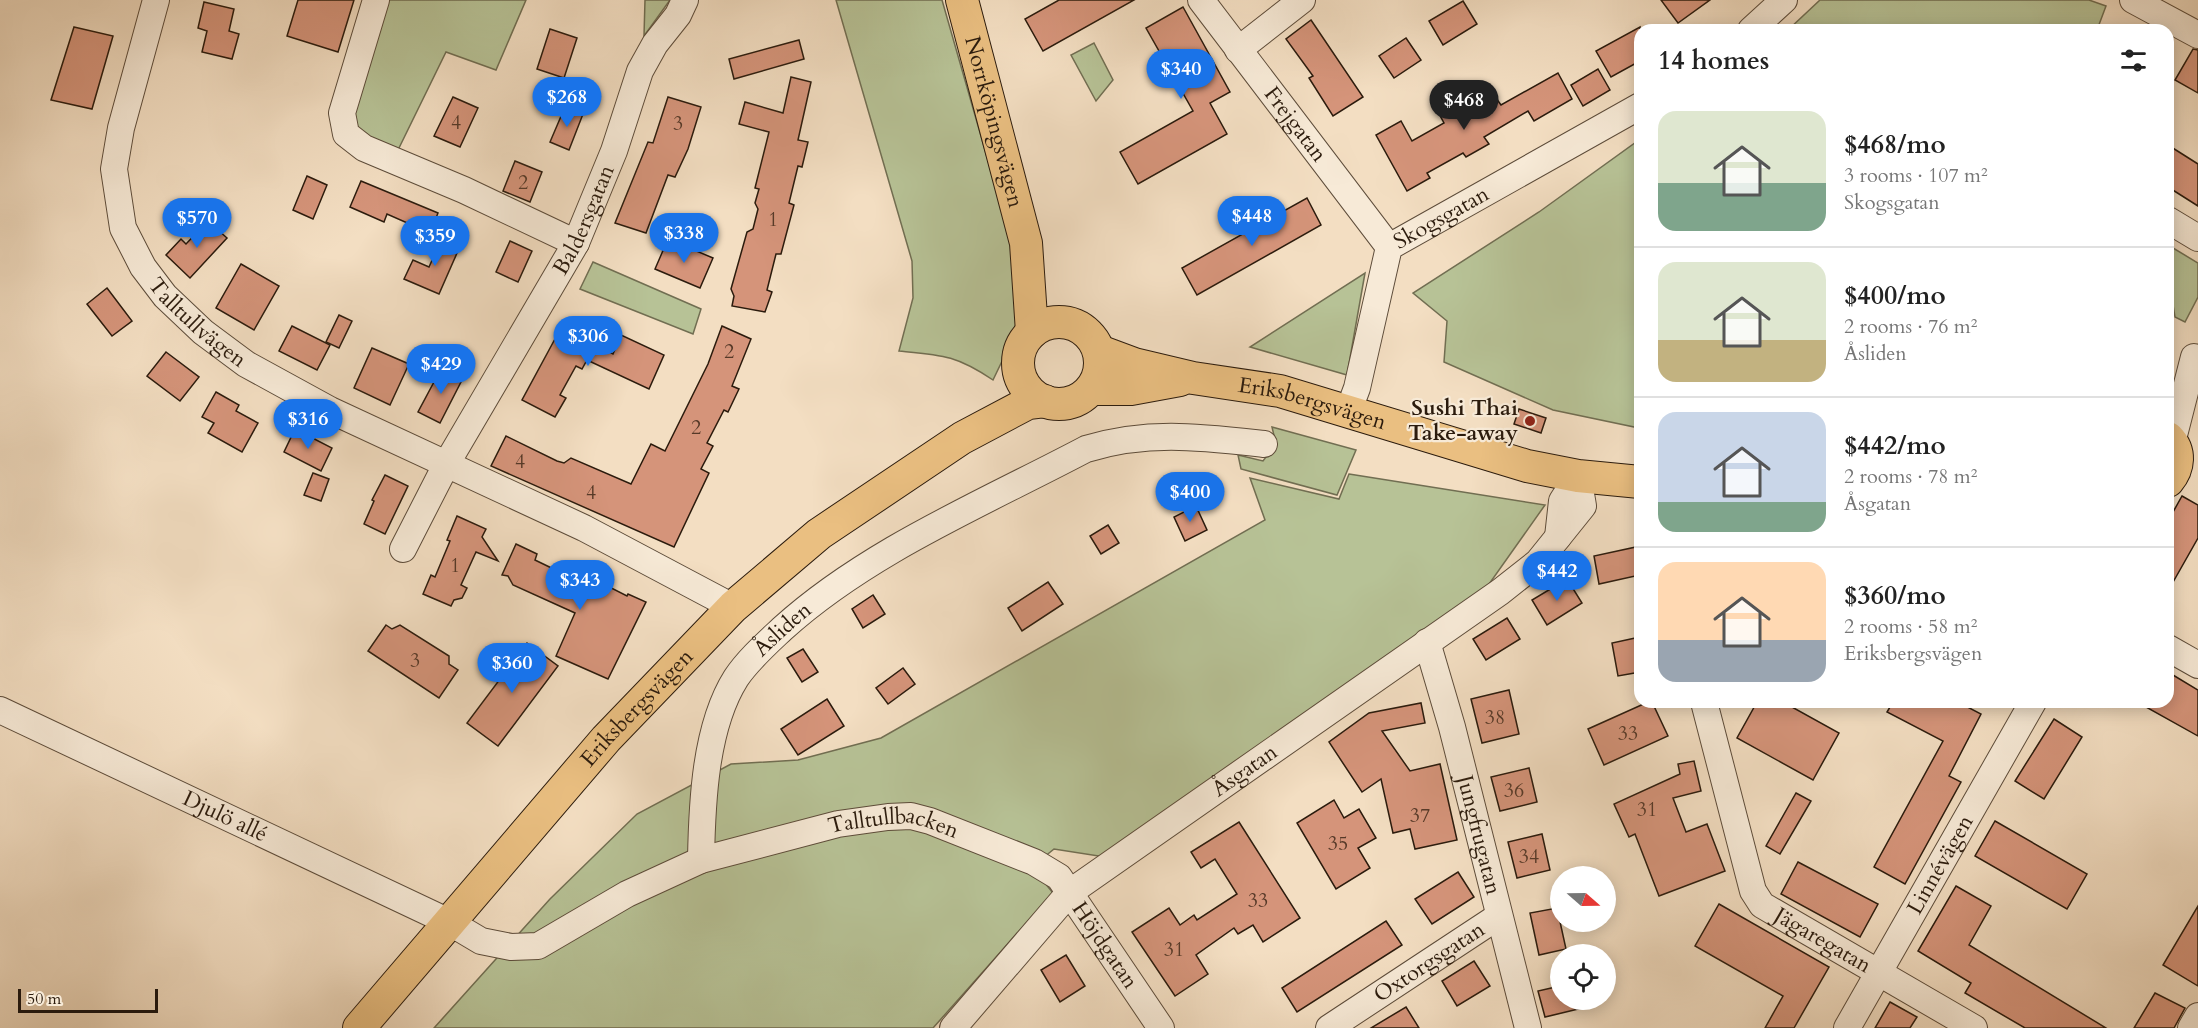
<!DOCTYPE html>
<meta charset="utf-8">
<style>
body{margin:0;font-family:Cardo,serif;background:#f6f6f6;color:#222;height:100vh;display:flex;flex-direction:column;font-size:22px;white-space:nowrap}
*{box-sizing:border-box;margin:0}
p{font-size:20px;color:#767676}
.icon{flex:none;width:33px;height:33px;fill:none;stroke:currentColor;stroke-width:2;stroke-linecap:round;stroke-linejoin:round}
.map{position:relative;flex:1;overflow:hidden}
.sheet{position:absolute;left:1634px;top:24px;width:540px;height:684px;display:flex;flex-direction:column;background:#fff;border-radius:18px;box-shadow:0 3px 15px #0003}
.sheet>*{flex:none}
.needle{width:39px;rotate:110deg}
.controls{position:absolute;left:1550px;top:866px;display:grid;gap:12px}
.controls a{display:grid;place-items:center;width:66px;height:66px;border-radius:50%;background:#fff;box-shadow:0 3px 15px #0003;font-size:30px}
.scale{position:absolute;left:18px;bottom:15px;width:140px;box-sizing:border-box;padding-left:6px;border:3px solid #2b1b0d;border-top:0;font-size:16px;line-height:21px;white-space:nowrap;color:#2b1b0d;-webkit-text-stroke:4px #f7ead7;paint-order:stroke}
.price{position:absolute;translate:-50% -51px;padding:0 14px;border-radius:21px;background:#1a73e8;color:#fff;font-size:20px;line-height:39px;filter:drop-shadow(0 2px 3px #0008)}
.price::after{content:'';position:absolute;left:50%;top:36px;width:18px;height:14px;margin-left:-9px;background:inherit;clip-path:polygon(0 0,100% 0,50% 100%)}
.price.on{background:#222;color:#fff}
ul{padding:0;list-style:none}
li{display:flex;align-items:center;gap:18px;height:150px;padding:0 24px}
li+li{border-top:2px solid #e0e0e0}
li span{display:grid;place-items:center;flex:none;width:168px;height:120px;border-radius:18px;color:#555}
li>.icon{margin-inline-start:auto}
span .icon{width:72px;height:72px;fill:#fffc;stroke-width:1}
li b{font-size:26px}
h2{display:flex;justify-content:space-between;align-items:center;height:72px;padding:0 24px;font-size:26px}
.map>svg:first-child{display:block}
.green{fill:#b7c296;stroke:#716e52;stroke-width:1.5}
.building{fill:#d5947a;stroke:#2b1b0d;stroke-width:1.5}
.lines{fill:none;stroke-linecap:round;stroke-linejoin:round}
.minor-casing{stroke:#5d4c3a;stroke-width:28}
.major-casing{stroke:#2b1b0d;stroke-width:34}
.minor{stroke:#f7ead7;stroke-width:26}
.major{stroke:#eabf81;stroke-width:32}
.poi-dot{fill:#8f2418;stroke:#f7ead7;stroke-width:2}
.labels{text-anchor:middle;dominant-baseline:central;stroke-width:4.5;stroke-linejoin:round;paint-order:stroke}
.number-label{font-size:20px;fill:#563928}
.street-label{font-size:22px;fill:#2b1b0d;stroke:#f7ead7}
.poi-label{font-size:22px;font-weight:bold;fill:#2b1b0d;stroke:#f7ead7;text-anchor:end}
</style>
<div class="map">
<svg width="2198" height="1028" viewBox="0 0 2198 1028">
<rect width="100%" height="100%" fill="#f3dec2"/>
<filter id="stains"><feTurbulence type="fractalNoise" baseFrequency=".00333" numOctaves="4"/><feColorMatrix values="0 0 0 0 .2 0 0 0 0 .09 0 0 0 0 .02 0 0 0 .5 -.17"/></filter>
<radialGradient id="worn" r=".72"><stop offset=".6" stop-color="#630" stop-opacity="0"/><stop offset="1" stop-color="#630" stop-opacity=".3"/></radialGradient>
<g class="green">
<polygon points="386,0 526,0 496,70 446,52 397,152 354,130 351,114"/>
<polygon points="645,0 670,0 644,36"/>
<path d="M 836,0 L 942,0 L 1021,276 L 1019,326 L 993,380 C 956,355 942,355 899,351 L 913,298 L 912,261 Z"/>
<polygon points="1820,0 2089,0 2106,6 2097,30 1788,30"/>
<polygon points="1094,43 1113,80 1096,101 1071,55"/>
<polygon points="1639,140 1639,428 1553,410 1444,362 1447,321 1413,293 1539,212"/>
<polygon points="2168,245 2198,263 2198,297 2185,322 2175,317 2173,305 2168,302"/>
<polygon points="593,262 701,309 693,334 580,289"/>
<polygon points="1365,273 1347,375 1250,347"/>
<polygon points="1272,427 1356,450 1337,495 1241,469 1238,455 1263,461 1276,444"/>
<polygon points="1349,474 1545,505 1487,587 1105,857 1054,849 1032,867 1053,893 933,1028 434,1028 550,899 637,814 731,764 798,760 881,738 1265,520 1250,478 1339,499"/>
</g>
<g class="building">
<polygon points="298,0 354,0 338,52 287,36"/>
<polygon points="1059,0 1134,0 1043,51 1025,19"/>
<polygon points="1661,0 1710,0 1678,23"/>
<polygon points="1463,1 1477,24 1443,45 1429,21"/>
<polygon points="204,2 234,9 229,31 239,34 232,59 202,52 207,31 198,28"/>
<polygon points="1183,7 1230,92 1210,103 1227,134 1138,184 1120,152 1193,111 1146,28"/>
<polygon points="1311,20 1363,97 1333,116 1309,78 1313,76 1286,39"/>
<polygon points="74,27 113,36 92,109 51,100"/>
<polygon points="1640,27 1640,61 1611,77 1596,51"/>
<polygon points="550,29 577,38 564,78 537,69"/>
<polygon points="1406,38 1421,60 1394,78 1379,56"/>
<polygon points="799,40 804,59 734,79 729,59"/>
<polygon points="2193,49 2198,50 2198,93 2175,80"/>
<polygon points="1598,69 1610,90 1583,106 1571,85"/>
<polygon points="1558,73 1572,99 1534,121 1528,111 1484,137 1489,144 1466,157 1463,153 1427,173 1430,178 1407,191 1376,135 1401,121 1412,141 1444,123 1432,101 1444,94 1461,120 1496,98 1501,105"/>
<polygon points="791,77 811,82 798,140 808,142 802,167 798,166 789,203 794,205 781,254 776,254 767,290 772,292 765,312 732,306 734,296 731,289 747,232 753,229 758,209 755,203 759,189 755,188 769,132 739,124 745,102 783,113"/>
<polygon points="453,97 478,108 460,147 434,136"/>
<polygon points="668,97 701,107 688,149 675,177 668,175 646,233 615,223 648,142 653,143"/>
<polygon points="565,107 583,114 569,150 550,142"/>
<polygon points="2168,145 2198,164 2198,206 2168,187"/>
<polygon points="515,161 542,172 530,202 503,191"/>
<polygon points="307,176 327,185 313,219 293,210"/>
<polygon points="361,181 438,213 430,233 387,214 384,222 350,207"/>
<polygon points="1307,198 1321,225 1197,295 1182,268"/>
<polygon points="208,221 227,238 190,278 166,255 181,239 186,244"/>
<polygon points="443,236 461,244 439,294 404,279 413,260 429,267"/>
<polygon points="668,239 713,258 700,288 655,269"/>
<polygon points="510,241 532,251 518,282 496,272"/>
<polygon points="241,264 279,286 254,330 216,308"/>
<polygon points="107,288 132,321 112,336 87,304"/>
<polygon points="339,315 352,321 339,348 326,342"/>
<polygon points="292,326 330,345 317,370 279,351"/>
<polygon points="562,326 613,354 621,335 664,355 649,389 587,360 582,369 576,366 560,395 566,398 555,417 522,400"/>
<polygon points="722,326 751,339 732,386 739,389 728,412 724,410 707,443 713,446 701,469 709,473 674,547 491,466 506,436 557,461 564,463 571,458 631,484 651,444 665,451 708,364"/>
<polygon points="372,348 409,364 390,405 354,388"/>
<polygon points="166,352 199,377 180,401 147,376"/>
<polygon points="442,367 463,378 440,423 418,412"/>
<polygon points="216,392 239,405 236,411 258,423 242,452 208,433 214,423 202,417"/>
<polygon points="1519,409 1546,418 1541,433 1514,424"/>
<polygon points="295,429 332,448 321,471 284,452"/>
<polygon points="313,473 329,479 321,501 304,495"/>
<polygon points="385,475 408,486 385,534 364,524 374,501 372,500"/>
<polygon points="2182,496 2198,505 2198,538 2168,591 2168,521"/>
<polygon points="1196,506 1207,530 1185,541 1174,517"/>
<polygon points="457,516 486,529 482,537 498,561 476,552 461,585 467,588 462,598 454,600 451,606 423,594 431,575 435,577 450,541 447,540"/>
<polygon points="1108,525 1119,543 1101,554 1090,536"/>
<polygon points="516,544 537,554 535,560 570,577 574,569 627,596 628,594 646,602 608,679 556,656 575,613 513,585 508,576 502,575"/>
<polygon points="1636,547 1640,575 1599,584 1594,556"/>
<polygon points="1567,579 1582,603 1547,625 1532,600"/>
<polygon points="1048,582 1063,604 1022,631 1008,608"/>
<polygon points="873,595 885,614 863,628 852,609"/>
<polygon points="1507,618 1520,639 1486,660 1473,639"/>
<polygon points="386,625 392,629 400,625 449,656 449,664 458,670 439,698 368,651"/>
<polygon points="1640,637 1640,672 1618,676 1612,643"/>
<polygon points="527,643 558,666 498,746 467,723"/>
<polygon points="803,649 818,672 802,682 787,658"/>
<polygon points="903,668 915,684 888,704 876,688"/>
<polygon points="2168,672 2198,690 2198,736 2137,702 2168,702"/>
<polygon points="1509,690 1519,734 1482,743 1471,699"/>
<polygon points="827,699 844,726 798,755 781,729"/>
<polygon points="1648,702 1652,702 1668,736 1604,765 1588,729"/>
<polygon points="1757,702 1783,702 1839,733 1813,780 1737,738"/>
<polygon points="1893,702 1958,702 1981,714 1949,776 1961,782 1905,884 1874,867 1943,741 1887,712"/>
<polygon points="1421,703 1425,723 1382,731 1410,771 1440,764 1457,840 1415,849 1410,829 1393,833 1381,779 1362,792 1329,742 1369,713"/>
<polygon points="2054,719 2082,737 2044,799 2015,781"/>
<polygon points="1694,761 1701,791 1673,798 1686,832 1707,824 1725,871 1659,896 1635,834 1629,837 1614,804 1680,774 1678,764"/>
<polygon points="1529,768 1537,802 1500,811 1491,777"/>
<polygon points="1796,793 1811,801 1780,854 1766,846"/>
<polygon points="1334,800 1344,818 1359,809 1376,838 1358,848 1370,868 1336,889 1297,823"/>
<polygon points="1995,821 2087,874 2067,909 1975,856"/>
<polygon points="1239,822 1300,918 1263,942 1253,925 1238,934 1234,928 1196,955 1208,974 1175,996 1132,932 1169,908 1180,925 1194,915 1197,920 1237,894 1215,859 1201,868 1191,852"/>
<polygon points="1542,834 1550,870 1517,878 1508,842"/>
<polygon points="1798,862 1878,904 1860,937 1781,894"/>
<polygon points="1458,872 1474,897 1432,924 1415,899"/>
<polygon points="1956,886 1991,906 1969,945 2106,1028 2025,1028 1965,993 1971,983 1918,951"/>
<polygon points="1719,904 1829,967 1794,1028 1765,1028 1783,996 1695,946"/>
<polygon points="2198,906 2198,986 2163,965"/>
<polygon points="1557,908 1566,949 1539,955 1530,913"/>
<polygon points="1386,921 1402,945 1297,1012 1282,988"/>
<polygon points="1066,955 1085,986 1060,1002 1041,970"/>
<polygon points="1474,961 1490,986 1457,1006 1442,981"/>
<polygon points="1560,986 1560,999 1594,999 1595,1005 1545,1017 1538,991"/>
<polygon points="2155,993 2185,1008 2174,1028 2134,1028"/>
<polygon points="1890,1002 1917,1017 1910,1028 1875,1028"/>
<polygon points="1406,1007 1419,1028 1371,1028"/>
</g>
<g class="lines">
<g class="minor-casing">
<g id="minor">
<path id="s1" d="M 156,0 L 121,128 L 114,169 L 123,228 L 143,267 L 165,296 L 203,332 L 246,364 L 330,410 L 584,528 L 733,607"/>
<polyline points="376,0 342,113 346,134 364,148 464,190 576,243"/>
<path id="s2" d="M 1201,0 L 1389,247"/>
<polyline points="2133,0 2198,35"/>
<polyline points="1751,30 1784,0"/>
<polyline points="1238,50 1302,0"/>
<polyline points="2168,220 2198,238"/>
<path id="s3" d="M 1348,412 L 1357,388 L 1389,247 L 1640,106"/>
<polyline points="2172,443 2194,357"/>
<polyline points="1558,537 1562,501 1578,476"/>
<path id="s4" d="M 403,549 L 447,463 L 576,243 L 614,151 L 640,71 L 655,44 L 678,15 L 685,0"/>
<path id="s5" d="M 1427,642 L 1452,727 L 1528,1028"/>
<polyline points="2168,648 2198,665"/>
<path id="s6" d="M 1704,702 L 1753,891 L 1762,905 L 1974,1028"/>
<path id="s7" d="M 0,710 L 449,922 L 481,941 L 511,947 L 538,946 L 627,894 L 701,860 L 838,824 L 888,817 L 911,816 L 930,821 L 1034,862 L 1059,877 L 1161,1028"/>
<path id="s8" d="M 701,860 C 702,803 705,727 736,678 C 748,660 766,644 782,629 C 868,551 984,503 1086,449 C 1148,430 1201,437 1264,444"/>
<path id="s9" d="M 953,1028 L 1069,893 L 1500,592 L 1538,562 L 1583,506 L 1578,476"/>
<path id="s10" d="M 1329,1028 L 1499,916"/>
<path id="s11" d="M 1847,1028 L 2033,702"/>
<polyline points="2191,1028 2198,1016"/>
</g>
</g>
<g class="major-casing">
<g id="major">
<path id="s12" d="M 962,0 L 1026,243 L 1032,332"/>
<circle cx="1059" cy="363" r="41"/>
<path id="s13" d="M 1099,351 L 1134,364 L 1193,378 L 1280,391 L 1527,466 L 1578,476 L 1640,482"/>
<polyline points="1092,389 1131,389 1180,380"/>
<path d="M 2168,438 C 2181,451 2179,468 2168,481"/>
<path id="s14" d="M 359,1028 L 606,739 L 733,607 L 819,534 L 962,438 L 1028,403 L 1045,401"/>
</g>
</g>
<use href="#minor" class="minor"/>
<use href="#major" class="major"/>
</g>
<circle class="poi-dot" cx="1530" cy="421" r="6"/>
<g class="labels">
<g class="number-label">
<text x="456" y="122">4</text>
<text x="678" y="123">3</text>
<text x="523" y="182">2</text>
<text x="773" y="219">1</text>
<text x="729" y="351">2</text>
<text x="696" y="427">2</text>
<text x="520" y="461">4</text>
<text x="591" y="492">4</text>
<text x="455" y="565">1</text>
<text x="415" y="660">3</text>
<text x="1495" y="717">38</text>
<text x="1628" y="733">33</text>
<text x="1514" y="790">36</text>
<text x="1647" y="809">31</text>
<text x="1420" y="815">37</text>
<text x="1338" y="843">35</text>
<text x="1529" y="856">34</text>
<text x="1258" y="900">33</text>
<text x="1174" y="949">31</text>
</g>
<g class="street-label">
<text stroke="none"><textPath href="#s12" startOffset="126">Norrköpingsvägen</textPath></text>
<text stroke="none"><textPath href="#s2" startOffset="156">Frejgatan</textPath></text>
<text stroke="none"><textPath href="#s4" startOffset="376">Baldersgatan</textPath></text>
<text stroke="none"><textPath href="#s3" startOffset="230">Skogsgatan</textPath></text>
<text stroke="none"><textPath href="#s1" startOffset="356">Talltullvägen</textPath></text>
<text stroke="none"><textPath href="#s13" startOffset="220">Eriksbergsvägen</textPath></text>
<text stroke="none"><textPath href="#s8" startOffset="255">Åsliden</textPath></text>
<text stroke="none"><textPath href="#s14" startOffset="424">Eriksbergsvägen</textPath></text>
<text stroke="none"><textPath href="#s9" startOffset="392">Åsgatan</textPath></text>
<text stroke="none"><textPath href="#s7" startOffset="249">Djulö allé</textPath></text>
<text stroke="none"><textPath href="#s7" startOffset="974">Talltullbacken</textPath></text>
<text stroke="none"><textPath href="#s5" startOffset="200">Jungfrugatan</textPath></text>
<text stroke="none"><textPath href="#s11" startOffset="188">Linnévägen</textPath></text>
<text stroke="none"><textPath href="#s6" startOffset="282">Jägaregatan</textPath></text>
<text stroke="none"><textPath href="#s7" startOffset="1234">Höjdgatan</textPath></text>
<text stroke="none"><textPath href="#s10" startOffset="120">Oxtorgsgatan</textPath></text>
</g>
<g class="poi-label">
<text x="1518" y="408">Sushi Thai<tspan x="1518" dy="25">Take-away</tspan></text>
</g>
</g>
<rect width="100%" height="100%" filter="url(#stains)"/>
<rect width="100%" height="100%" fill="url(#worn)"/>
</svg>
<div class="controls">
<a><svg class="needle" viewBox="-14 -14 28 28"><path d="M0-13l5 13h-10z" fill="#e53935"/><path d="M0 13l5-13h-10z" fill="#767676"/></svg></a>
<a><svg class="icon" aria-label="locate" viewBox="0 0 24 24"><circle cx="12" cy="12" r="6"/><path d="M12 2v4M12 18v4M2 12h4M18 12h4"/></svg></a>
</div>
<div class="scale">50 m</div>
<b class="price" style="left:1181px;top:100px">$340</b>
<b class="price" style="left:567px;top:128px">$268</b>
<b class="price on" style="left:1464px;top:131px">$468</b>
<b class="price" style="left:1252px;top:247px">$448</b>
<b class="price" style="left:197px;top:249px">$570</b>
<b class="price" style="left:684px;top:264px">$338</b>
<b class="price" style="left:435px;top:267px">$359</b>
<b class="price" style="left:588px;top:367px">$306</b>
<b class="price" style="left:441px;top:395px">$429</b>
<b class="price" style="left:308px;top:450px">$316</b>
<b class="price" style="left:1190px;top:523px">$400</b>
<b class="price" style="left:1557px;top:602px">$442</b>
<b class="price" style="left:580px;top:611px">$343</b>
<b class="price" style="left:512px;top:694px">$360</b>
<section class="sheet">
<h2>14 homes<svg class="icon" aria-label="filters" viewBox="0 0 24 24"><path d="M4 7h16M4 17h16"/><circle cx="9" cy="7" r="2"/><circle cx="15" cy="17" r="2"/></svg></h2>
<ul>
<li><span style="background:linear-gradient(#dfe7d0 60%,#7fa58c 0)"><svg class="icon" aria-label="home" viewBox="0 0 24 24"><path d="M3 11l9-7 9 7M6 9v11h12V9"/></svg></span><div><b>$468/mo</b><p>3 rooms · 107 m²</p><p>Skogsgatan</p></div></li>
<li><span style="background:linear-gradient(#dfe7d0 65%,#c2b280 0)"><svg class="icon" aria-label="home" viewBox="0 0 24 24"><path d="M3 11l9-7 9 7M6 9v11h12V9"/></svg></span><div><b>$400/mo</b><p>2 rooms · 76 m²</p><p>Åsliden</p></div></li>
<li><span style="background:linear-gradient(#c9d6e8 75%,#7fa58c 0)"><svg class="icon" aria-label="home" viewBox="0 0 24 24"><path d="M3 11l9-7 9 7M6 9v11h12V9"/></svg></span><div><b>$442/mo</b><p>2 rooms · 78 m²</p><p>Åsgatan</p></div></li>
<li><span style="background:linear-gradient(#ffd9b3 65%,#9aa5b1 0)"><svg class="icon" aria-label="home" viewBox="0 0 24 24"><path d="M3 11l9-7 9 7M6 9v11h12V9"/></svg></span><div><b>$360/mo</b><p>2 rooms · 58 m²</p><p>Eriksbergsvägen</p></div></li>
</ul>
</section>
</div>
